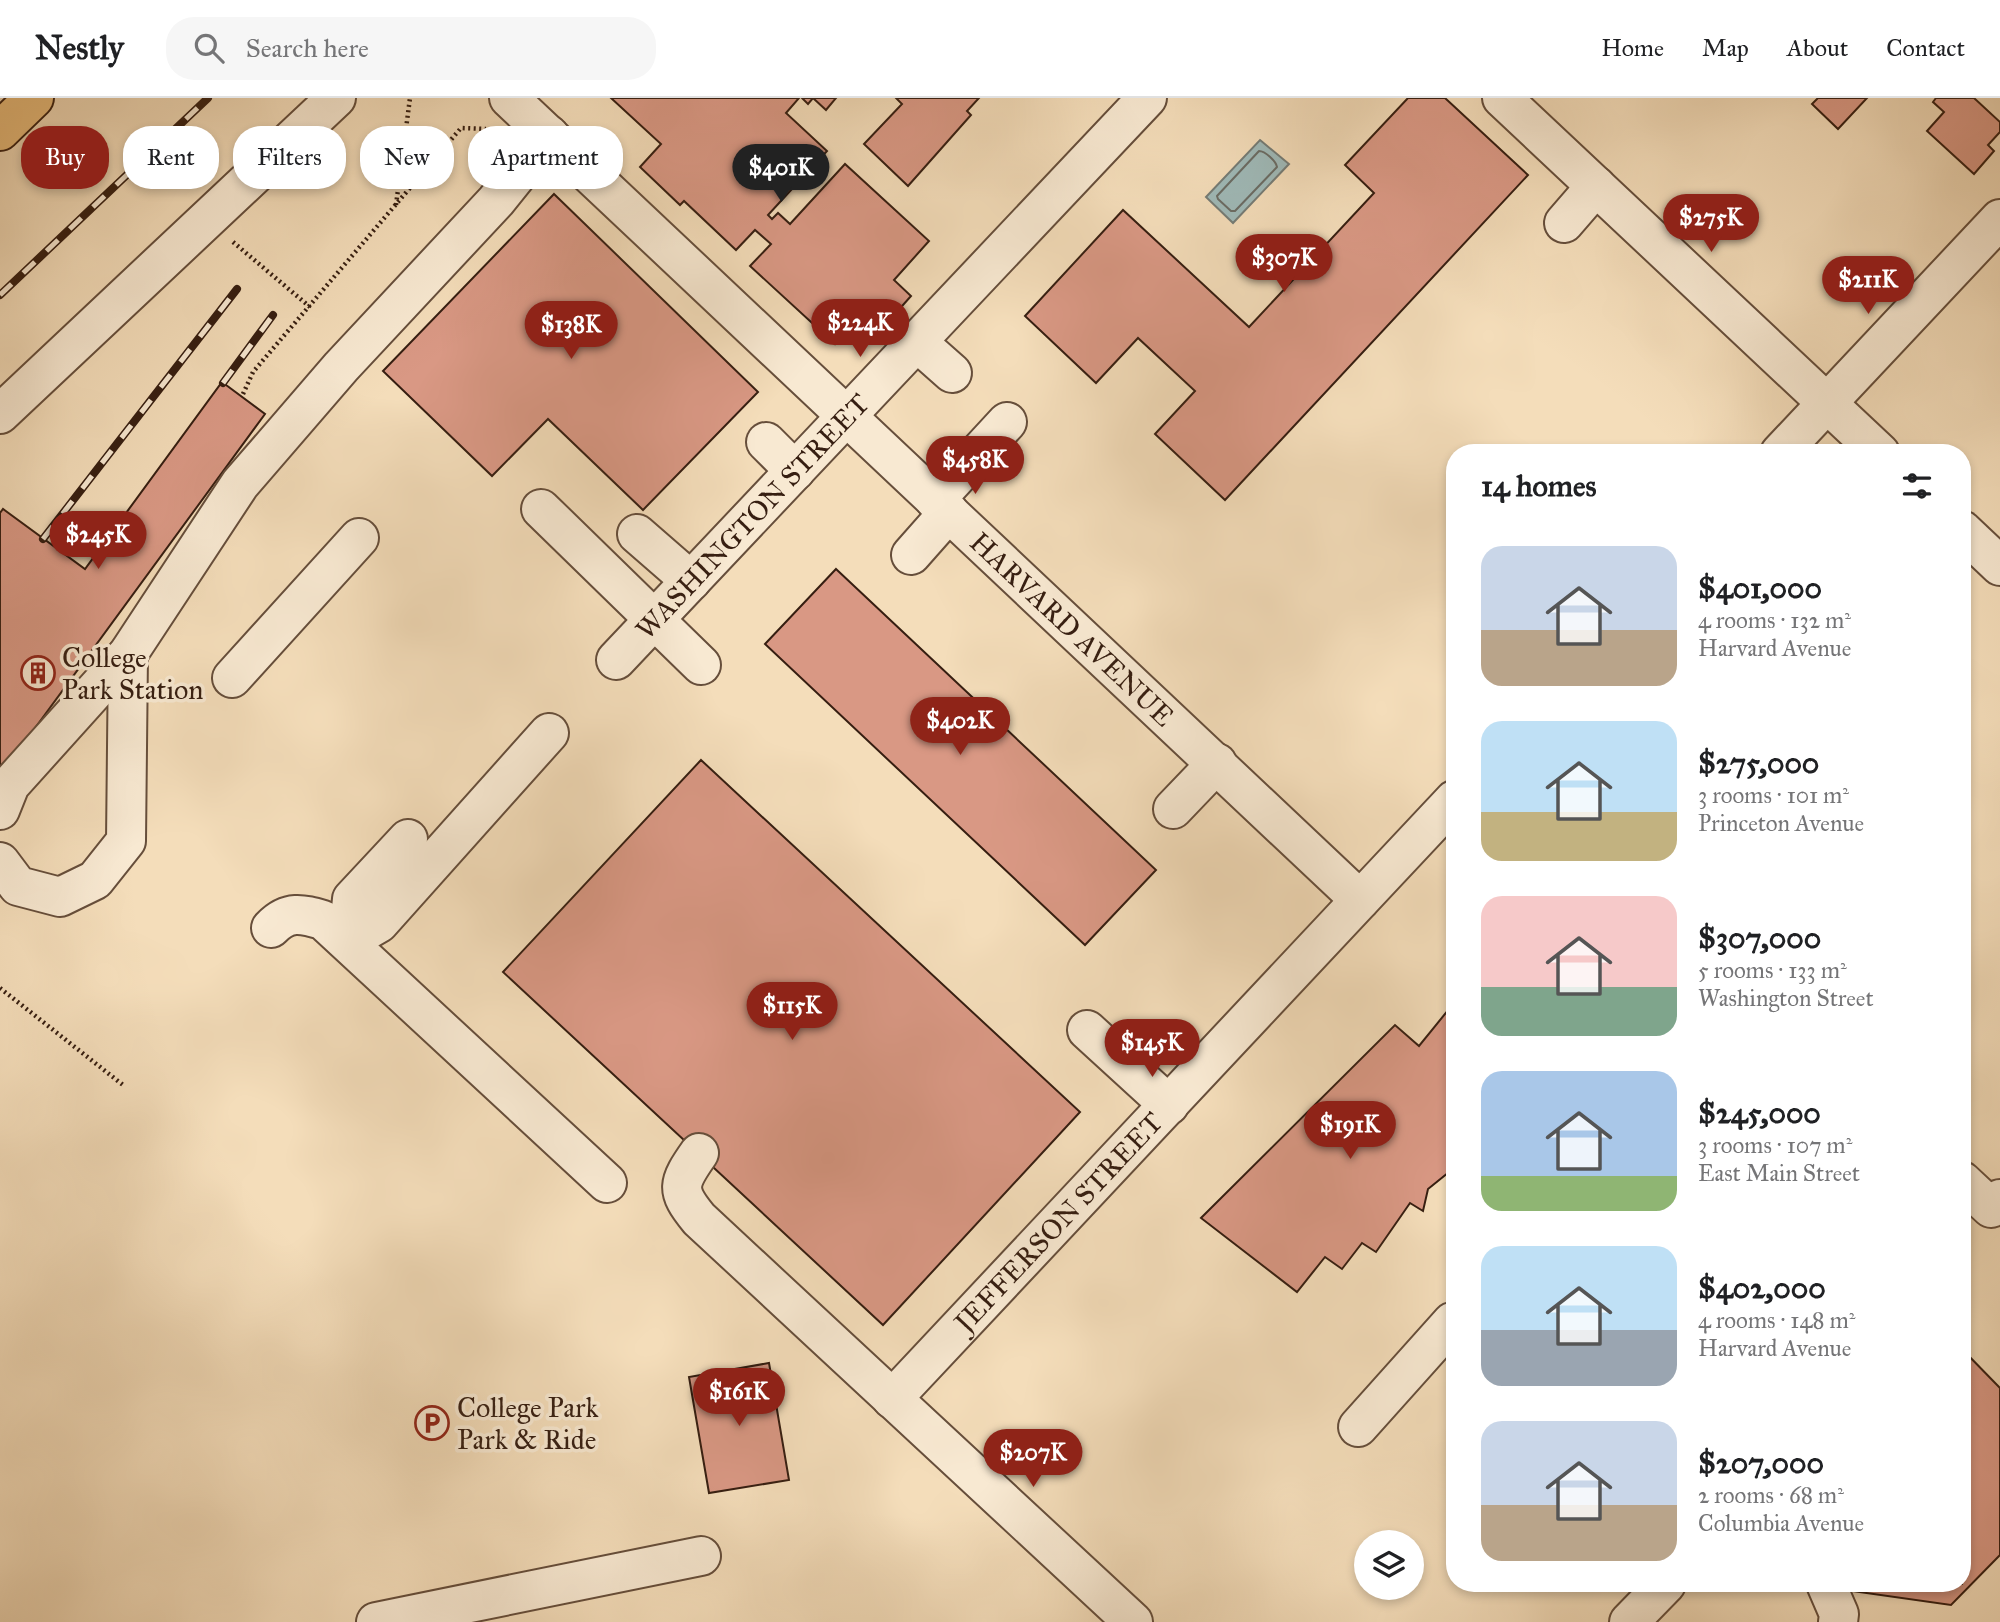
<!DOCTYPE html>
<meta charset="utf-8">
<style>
body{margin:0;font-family:"IM FELL Great Primer",serif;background:#f6f6f6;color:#202124;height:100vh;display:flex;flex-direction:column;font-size:26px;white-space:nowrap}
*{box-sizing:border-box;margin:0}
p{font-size:23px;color:#757577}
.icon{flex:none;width:38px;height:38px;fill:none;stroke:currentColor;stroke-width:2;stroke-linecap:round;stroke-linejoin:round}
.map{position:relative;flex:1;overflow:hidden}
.panel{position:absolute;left:1446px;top:346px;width:525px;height:1148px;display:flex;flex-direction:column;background:#fff;border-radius:28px;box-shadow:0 4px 10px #0003}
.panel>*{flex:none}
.guide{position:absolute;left:21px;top:28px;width:665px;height:63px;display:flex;gap:14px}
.buttons{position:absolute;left:1354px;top:1432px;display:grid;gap:14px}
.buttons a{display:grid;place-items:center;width:70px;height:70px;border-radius:50%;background:#fff;box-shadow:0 4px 10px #0003;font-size:35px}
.price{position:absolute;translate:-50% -60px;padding:0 16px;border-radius:24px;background:#8f2418;color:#fff;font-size:23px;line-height:46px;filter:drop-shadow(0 2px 4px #0008)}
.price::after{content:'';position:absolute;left:50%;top:42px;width:21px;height:16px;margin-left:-10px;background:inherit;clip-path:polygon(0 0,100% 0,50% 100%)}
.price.on{background:#222;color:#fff}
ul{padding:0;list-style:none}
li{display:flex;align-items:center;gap:21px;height:175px;padding:0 35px}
li span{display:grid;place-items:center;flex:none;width:196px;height:140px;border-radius:21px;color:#555}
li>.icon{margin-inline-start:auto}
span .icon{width:84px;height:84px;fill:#fffc;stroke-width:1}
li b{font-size:30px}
h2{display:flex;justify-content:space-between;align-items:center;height:84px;padding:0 35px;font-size:30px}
.pill{padding:0 24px;border-radius:28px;background:#fff;box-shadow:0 4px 10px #0003;font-size:24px;line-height:63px}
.pill.on{background:#8f2418;color:#fff}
header{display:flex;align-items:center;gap:42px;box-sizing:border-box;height:98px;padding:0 35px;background:#fff;border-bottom:2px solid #e0e0e0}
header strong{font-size:33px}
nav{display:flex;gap:38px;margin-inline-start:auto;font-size:24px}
.search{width:490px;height:63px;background:#f6f6f6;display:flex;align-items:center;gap:18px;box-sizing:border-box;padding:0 24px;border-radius:28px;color:#757577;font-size:26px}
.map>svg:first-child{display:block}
.water{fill:#9fbab9;stroke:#757c76;stroke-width:2}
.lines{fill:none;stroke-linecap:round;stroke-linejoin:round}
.shore{stroke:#6a6c65;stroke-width:2}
.building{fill:#d99884;stroke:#361e11;stroke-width:2}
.minor-casing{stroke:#664e3b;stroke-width:42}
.major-casing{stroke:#361e11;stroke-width:42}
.path{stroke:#361e11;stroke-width:4.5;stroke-dasharray:2 3.5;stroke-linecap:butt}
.minor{stroke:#f8e9d2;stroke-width:38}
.major{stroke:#eabe7d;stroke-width:38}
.rail-casing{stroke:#361e11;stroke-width:8}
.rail{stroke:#f8e9d2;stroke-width:5;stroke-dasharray:16;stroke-linecap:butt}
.labels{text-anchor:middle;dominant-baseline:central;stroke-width:7;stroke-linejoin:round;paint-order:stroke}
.street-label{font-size:28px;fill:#361e11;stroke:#f8e9d2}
.poi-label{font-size:28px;fill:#361e11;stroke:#f8e9d2;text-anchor:start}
</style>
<header>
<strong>Nestly</strong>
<div class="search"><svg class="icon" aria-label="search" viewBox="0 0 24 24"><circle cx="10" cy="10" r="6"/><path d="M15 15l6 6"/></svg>Search here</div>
<nav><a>Home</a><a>Map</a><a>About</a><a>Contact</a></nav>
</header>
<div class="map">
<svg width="2000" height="1524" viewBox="0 0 2000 1524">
<rect width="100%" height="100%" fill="#f4ddba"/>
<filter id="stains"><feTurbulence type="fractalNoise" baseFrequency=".00286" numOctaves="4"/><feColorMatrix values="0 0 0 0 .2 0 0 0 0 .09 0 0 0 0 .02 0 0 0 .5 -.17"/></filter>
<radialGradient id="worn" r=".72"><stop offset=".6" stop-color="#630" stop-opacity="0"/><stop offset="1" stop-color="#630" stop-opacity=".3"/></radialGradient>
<polygon class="water" points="1260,42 1289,66 1233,125 1206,99"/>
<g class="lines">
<path class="shore" d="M 1259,53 C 1265,53 1276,63 1277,69 L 1235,113 L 1231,113 L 1218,101 L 1217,98 Z"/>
</g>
<g class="building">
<polygon points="611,0 799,0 786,15 827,53 768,117 772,121 778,115 790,126 845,66 929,143 894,182 911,198 887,225 869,208 835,246 750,168 771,146 755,132 736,152 684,103 680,107 640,69 661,46"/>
<polygon points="802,0 836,0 826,12 813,0 808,6"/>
<polygon points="896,0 979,0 967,13 971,17 908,88 864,46 902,6"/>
<polygon points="1408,0 1445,0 1528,77 1225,402 1155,336 1195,293 1138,240 1096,285 1025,218 1123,112 1249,229 1374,95 1345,67"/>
<polygon points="1818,0 1867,0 1838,31 1812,6"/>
<polygon points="1936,0 1974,0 2000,24 2000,34 1988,47 1994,53 1974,76 1927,33 1944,14 1933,4"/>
<polygon points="554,96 758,294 643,412 548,321 492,378 383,273"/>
<polygon points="222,284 265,316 0,678 0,415 3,411 85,471"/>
<polygon points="836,471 1156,772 1085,847 765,546"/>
<polygon points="701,662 1080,1014 883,1227 503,874"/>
<polygon points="1449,911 1454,933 1454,1070 1428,1091 1423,1113 1410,1105 1376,1154 1362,1145 1342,1171 1325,1159 1297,1194 1201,1120 1395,927 1419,948"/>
<polygon points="1962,1251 2000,1290 2000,1457 1951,1507 1803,1486 1962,1486"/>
<polygon points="769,1265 789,1382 709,1395 689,1279"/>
</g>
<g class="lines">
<g class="minor-casing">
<g id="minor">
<path id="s1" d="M 509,0 L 1360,802"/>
<polyline points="1502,0 1880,355"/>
<polyline points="1564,125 1596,88"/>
<polyline points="917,244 952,275"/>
<polyline points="0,316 336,0"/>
<polyline points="766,344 795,373"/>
<polyline points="1780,355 2000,121"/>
<polyline points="935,402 1007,324"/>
<polyline points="541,411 701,567"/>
<polyline points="1962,432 2000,468"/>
<polyline points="637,436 691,483"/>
<polyline points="911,457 949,414"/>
<path id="s2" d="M 616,562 L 1147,0"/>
<polyline points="232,580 359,440"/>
<polyline points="1173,711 1217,665"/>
<polyline points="0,712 10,687 128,556 240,386 341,269 496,103 549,37"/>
<polyline points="0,764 18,788 60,799 95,782 126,743 128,556"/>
<path d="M 271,830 C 288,812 302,816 323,822 L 607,1085"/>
<polyline points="348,843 379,825 549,635"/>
<polyline points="348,843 352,801 408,741"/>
<polyline points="1087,932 1169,1007"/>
<path d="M 699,1055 C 678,1085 675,1092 699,1121 L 1133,1524"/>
<polyline points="1962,1083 1991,1110 2000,1101"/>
<path id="s3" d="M 892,1301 L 1454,702"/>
<polyline points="1358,1329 1452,1224"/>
<polyline points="1826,1486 1839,1516 1838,1524"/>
<polyline points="376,1524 701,1458"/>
<polyline points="1629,1524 1666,1486"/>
</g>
</g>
<g class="major-casing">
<polyline id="major" points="0,33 34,0"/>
</g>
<g class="path">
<polyline points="396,107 410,0"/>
<polyline points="233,144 310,209"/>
<polyline points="243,296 253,274 461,30 486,31"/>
<polyline points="0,890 123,987"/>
</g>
<use href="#minor" class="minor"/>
<use href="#major" class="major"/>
<g class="rail-casing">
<g id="rail">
<polyline points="0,197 208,0"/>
<polyline points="223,285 273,217"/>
<polyline points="43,441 237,191"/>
</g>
</g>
<use href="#rail" class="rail"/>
</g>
<defs>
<g id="building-ring" transform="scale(1.75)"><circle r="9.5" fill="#f8e9d2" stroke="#8f2418" stroke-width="1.5"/><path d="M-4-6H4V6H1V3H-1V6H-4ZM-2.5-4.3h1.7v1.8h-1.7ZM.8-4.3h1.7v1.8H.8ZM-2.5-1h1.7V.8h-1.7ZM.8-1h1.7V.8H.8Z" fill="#8f2418"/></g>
<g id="parking-ring" transform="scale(1.75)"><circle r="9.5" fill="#f8e9d2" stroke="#8f2418" stroke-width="1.5"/><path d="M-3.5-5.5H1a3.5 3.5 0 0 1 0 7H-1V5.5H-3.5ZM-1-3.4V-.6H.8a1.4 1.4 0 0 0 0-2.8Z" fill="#8f2418"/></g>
</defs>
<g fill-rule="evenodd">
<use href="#building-ring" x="38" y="575"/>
<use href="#parking-ring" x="432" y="1325"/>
</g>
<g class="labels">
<g class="street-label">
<text stroke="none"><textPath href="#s2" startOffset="198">WASHINGTON STREET</textPath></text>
<text stroke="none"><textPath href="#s1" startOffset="774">HARVARD AVENUE</textPath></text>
<text stroke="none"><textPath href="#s3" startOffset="243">JEFFERSON STREET</textPath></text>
</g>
<g class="poi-label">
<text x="62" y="559">College<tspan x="62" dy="32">Park Station</tspan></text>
<text x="457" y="1309">College Park<tspan x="457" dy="32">Park &amp; Ride</tspan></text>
</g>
</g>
<rect width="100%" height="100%" filter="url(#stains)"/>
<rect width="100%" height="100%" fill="url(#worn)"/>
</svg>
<div class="buttons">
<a><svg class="icon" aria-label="layers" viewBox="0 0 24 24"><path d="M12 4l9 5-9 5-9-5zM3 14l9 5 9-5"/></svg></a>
</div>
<b class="price on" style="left:781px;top:106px">$401K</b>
<b class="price" style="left:1711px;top:156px">$275K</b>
<b class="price" style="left:1284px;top:196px">$307K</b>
<b class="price" style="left:1868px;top:218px">$211K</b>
<b class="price" style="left:860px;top:261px">$224K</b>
<b class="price" style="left:571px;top:263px">$138K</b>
<b class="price" style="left:975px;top:398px">$458K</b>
<b class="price" style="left:98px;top:473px">$245K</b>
<b class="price" style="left:960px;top:659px">$402K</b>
<b class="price" style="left:792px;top:944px">$115K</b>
<b class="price" style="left:1152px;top:981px">$145K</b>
<b class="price" style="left:1350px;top:1063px">$191K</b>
<b class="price" style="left:739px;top:1330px">$161K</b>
<b class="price" style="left:1033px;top:1391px">$207K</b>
<div class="guide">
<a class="pill on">Buy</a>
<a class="pill">Rent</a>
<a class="pill">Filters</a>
<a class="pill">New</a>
<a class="pill">Apartment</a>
</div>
<section class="panel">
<h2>14 homes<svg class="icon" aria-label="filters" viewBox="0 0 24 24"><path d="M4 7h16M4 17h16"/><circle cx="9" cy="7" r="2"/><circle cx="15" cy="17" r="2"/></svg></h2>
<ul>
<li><span style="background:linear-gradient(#c9d6e8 60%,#b9a48a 0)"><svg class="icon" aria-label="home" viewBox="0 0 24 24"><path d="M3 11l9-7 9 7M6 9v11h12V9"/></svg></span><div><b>$401,000</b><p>4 rooms · 132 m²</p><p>Harvard Avenue</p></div></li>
<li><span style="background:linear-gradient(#bfe0f5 65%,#c2b280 0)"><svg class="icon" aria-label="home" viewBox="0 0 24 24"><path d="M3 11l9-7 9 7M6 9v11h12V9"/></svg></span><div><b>$275,000</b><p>3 rooms · 101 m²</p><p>Princeton Avenue</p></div></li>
<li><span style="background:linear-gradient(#f6c9c9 65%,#7fa58c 0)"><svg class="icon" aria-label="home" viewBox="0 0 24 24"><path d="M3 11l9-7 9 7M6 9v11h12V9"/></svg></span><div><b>$307,000</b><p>5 rooms · 133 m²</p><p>Washington Street</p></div></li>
<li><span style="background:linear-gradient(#a9c7e8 75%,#8fb573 0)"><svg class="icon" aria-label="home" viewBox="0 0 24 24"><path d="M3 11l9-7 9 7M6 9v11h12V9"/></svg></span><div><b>$245,000</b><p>3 rooms · 107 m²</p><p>East Main Street</p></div></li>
<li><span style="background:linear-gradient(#bfe0f5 60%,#9aa5b1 0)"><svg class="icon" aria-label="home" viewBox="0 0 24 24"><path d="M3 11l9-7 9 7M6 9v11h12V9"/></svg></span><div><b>$402,000</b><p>4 rooms · 148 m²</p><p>Harvard Avenue</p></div></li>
<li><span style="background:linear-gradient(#c9d6e8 60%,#b9a48a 0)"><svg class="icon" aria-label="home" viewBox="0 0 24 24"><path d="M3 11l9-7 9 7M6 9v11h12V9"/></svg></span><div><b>$207,000</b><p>2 rooms · 68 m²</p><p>Columbia Avenue</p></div></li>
</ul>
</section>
</div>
